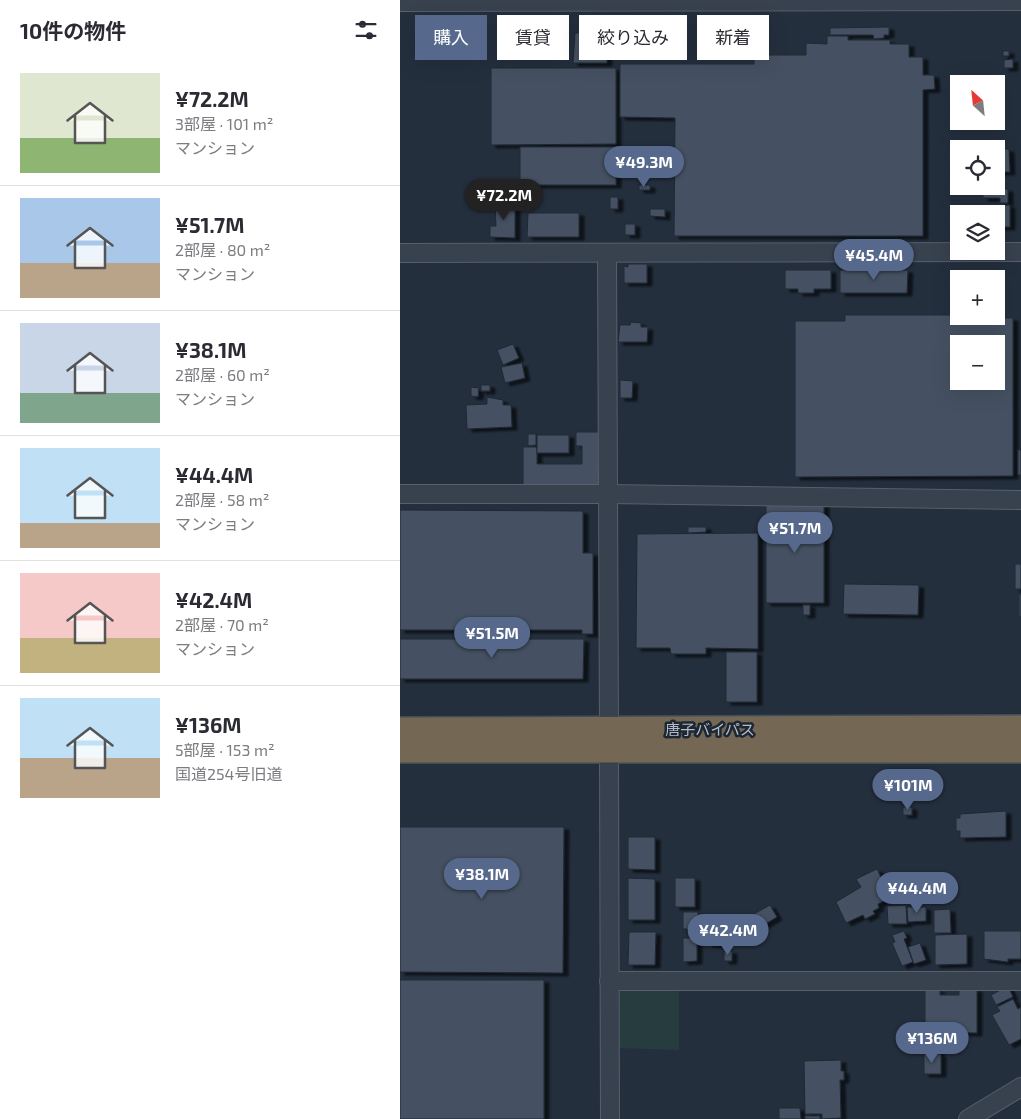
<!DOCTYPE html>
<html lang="ja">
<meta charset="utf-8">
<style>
body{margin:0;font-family:"Exo 2","Noto Sans JP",sans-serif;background:#f2f2f3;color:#2b2b33;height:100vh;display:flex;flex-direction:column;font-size:19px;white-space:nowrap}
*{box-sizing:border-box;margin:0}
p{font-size:16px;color:#7c7c81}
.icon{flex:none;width:28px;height:28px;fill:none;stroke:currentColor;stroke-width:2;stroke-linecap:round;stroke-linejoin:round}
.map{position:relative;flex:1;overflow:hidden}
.panel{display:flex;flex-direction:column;background:#fff;width:400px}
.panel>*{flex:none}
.guide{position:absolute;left:15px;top:15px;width:475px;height:45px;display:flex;gap:10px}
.needle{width:32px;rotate:333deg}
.buttons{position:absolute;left:550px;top:75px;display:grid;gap:10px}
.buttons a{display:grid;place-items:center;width:55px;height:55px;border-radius:0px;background:#fff;box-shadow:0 5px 20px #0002;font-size:25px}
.price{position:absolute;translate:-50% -42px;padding:0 11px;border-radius:18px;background:#56698c;color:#fff;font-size:16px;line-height:32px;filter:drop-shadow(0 1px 2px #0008)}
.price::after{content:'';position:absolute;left:50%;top:30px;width:15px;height:11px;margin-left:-8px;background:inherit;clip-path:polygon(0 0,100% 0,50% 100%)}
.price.on{background:#222;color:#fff}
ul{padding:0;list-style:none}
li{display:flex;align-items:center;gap:15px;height:125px;padding:0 20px}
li+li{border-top:1px solid #e1e1e2}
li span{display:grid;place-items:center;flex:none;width:140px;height:100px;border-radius:0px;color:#555}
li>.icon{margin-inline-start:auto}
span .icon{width:60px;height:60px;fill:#fffc;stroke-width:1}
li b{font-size:21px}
h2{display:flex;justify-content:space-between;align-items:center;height:60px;padding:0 20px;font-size:21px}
.pill{padding:0 18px;border-radius:0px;background:#fff;box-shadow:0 5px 20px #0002;font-size:18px;line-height:45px}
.pill.on{background:#56698c;color:#fff}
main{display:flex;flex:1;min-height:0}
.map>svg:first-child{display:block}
.green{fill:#263c3f}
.building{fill:#455162;stroke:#1f2835;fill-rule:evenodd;filter:url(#shadow)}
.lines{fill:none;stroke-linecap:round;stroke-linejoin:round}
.minor-casing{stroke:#565f6c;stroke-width:20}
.highway-casing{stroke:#434c59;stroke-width:28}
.minor{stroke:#38414e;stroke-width:18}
.highway{stroke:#746855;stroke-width:25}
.labels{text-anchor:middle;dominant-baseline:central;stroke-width:5;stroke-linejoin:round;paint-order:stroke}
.street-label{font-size:15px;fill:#b4bcc9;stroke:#1d2633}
</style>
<main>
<section class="panel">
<h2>10件の物件<svg class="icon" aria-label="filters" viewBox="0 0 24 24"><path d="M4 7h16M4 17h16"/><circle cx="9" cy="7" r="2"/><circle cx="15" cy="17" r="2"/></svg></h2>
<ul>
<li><span style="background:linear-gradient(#dfe7d0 65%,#8fb573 0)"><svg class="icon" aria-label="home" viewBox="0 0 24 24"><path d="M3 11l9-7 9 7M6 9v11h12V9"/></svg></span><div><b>¥72.2M</b><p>3部屋 · 101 m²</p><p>マンション</p></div></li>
<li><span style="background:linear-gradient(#a9c7e8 65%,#b9a48a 0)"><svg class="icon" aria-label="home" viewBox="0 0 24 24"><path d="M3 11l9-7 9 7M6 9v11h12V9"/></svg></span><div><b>¥51.7M</b><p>2部屋 · 80 m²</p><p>マンション</p></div></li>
<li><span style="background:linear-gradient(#c9d6e8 70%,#7fa58c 0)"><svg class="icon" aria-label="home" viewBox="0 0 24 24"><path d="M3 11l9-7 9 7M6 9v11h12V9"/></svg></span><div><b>¥38.1M</b><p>2部屋 · 60 m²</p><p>マンション</p></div></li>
<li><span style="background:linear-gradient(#bfe0f5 75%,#b9a48a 0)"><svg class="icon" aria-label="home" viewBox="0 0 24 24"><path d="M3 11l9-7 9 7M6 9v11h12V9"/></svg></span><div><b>¥44.4M</b><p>2部屋 · 58 m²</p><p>マンション</p></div></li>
<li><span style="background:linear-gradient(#f6c9c9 65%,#c2b280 0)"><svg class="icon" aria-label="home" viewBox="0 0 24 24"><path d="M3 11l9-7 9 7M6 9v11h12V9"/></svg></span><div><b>¥42.4M</b><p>2部屋 · 70 m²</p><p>マンション</p></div></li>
<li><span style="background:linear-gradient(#bfe0f5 60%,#b9a48a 0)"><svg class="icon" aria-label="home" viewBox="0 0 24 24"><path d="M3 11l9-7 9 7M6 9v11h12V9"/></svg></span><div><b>¥136M</b><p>5部屋 · 153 m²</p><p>国道254号旧道</p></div></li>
</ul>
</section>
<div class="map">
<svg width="621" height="1119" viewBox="0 0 621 1119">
<defs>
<filter id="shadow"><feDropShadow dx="5" dy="3" stdDeviation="1" flood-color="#0009"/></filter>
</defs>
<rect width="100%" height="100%" fill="#242f3e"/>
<polygon class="green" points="222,987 279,987 279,1050 215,1048 216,994"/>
<g class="building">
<polygon points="489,27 489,35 484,35 484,38 474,39 473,35 430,35 430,28"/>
<polygon points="207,32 207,63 173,63 175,33"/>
<polygon points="427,36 448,36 448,40 490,40 490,44 509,44 509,57 523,57 523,75 534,75 535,89 523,90 523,236 274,236 275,118 220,117 220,64 354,64 354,55 406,55 406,43 427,44"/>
<rect x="603" y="51" width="6" height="5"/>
<polygon points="613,59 613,68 604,68 604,60"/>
<polygon points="91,68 216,68 216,144 91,145"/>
<rect x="120" y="147" width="96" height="38"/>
<polygon points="596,149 609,149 610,172 596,172"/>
<rect x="239" y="185" width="11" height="5"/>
<polygon points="583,188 608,189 608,203 600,203 600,198 583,198"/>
<rect x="210" y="197" width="8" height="12"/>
<polygon points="95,202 115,202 115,238 90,237 90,226 96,226"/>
<polygon points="610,205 610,227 596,227 596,214 584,214 584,206"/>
<polygon points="250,209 265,209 265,217 250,216"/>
<polygon points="128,213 179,213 179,237 127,237"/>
<rect x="225" y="224" width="10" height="11"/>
<polygon points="228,264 247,264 247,283 224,283 224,266 228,267"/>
<polygon points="385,270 431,270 431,289 414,289 414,293 398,293 398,289 385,289"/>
<polygon points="440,270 508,270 507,293 440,293"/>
<path d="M 445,315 L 559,315 L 563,318 L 613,318 L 613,476 L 395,477 L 395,321 L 445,321 ZM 559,344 L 596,344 L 596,381 L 559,381 Z"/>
<polygon points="231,322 241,323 241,327 248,327 247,342 218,342 220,325 230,325"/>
<polygon points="113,344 119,358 103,365 97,350"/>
<polygon points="122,363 125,378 105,383 101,367"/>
<polygon points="220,380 233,381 232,398 220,398"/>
<rect x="81" y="385" width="9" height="6"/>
<polygon points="71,387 79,388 78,397 71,396"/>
<polygon points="87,397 103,400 103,405 111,405 112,427 67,429 66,405 87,404"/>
<polygon points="176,432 201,432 201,487 123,487 123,447 137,447 137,464 182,464 182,446 176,446"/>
<polygon points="128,434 136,434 136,445 128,446"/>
<rect x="137" y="435" width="32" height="18"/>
<rect x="618" y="450" width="3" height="25"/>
<rect x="366" y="504" width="58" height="99"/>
<polygon points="0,510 183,511 183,553 193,553 193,634 182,634 182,630 0,630"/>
<polygon points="288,527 306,527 306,532 288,533"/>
<polygon points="358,533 358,649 306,648 306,654 271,654 270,648 236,648 237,534"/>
<rect x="615" y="564" width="6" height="25"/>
<polygon points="444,584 519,585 518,615 443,614"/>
<rect x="619" y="594" width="2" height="23"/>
<rect x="403" y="605" width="7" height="10"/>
<polygon points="0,639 184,639 183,679 0,679"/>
<rect x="326" y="652" width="31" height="50"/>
<rect x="503" y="807" width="9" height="8"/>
<polygon points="606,811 606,837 560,838 560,831 556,831 556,818 560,818 560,814"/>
<polygon points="0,827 164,827 163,973 0,972"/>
<polygon points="228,837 255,837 255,870 228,869"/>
<polygon points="477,869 491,898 478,904 479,908 473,911 475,914 465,919 463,915 446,923 436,902 461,887 456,879"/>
<polygon points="228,878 255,879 255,920 228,920"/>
<rect x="275" y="878" width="20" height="29"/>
<polygon points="537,884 538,896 514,895 513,885"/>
<polygon points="370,905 377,917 359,928 352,915"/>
<polygon points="506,905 507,924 488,924 487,906"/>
<polygon points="507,907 526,907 526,921 508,922"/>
<polygon points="550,909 551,933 534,933 534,910"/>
<rect x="283" y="912" width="15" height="17"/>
<polygon points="307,925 326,925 325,945 307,944"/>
<polygon points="504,931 507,938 504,939 513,962 502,966 492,943 495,942 492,935"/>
<polygon points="584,931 621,931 621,959 608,959 608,962 584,959"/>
<polygon points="229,932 256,932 255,965 228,965"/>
<polygon points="567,934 567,964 535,965 535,935"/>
<polygon points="283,938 297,938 297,961 283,962"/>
<polygon points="520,943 526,960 514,964 508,947"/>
<rect x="324" y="951" width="8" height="10"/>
<rect x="0" y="980" width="144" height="139"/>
<polygon points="608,986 613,997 596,1005 591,995"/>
<polygon points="559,989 577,989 577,1033 525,1032 525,990 540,990 540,995 559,995"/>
<polygon points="613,999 618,1009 621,1007 621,1039 609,1045 592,1015 600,1011 597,1007"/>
<polygon points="524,1034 540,1034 539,1053 524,1053"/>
<rect x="524" y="1054" width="17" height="20"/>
<polygon points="441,1060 441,1071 444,1071 444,1080 440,1080 441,1118 422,1119 422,1114 405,1114 404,1061"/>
<polygon points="379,1108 400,1108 401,1119 379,1119"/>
<rect x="405" y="1116" width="15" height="3"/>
</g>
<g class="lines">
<g class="minor-casing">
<g id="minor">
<polyline points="0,2 621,1"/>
<polyline points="0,253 621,252"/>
<polyline points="207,254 209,729"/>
<polyline points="0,494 208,494 621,500"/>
<polyline points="209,750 210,1119"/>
<polyline points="209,981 621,981"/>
<polyline points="568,1119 621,1087"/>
</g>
</g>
<g class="highway-casing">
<g id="highway">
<polyline points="0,730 621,728"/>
<polyline points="0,750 621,750"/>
</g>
</g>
<use href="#minor" class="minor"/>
<use href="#highway" class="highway"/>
</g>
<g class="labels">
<g class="street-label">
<text x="310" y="729">唐子バイパス</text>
</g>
</g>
</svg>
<div class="buttons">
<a><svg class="needle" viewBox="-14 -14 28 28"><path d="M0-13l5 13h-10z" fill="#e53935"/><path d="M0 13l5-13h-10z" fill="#7c7c81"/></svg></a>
<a><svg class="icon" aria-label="locate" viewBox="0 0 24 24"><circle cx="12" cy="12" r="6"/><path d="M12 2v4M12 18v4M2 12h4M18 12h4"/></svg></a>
<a><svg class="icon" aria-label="layers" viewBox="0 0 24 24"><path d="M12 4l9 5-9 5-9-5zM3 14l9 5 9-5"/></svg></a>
<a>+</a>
<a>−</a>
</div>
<b class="price" style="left:244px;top:188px">¥49.3M</b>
<b class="price on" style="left:104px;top:221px">¥72.2M</b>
<b class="price" style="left:474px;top:281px">¥45.4M</b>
<b class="price" style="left:395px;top:554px">¥51.7M</b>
<b class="price" style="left:92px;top:659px">¥51.5M</b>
<b class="price" style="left:508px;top:811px">¥101M</b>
<b class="price" style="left:82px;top:900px">¥38.1M</b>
<b class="price" style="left:517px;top:914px">¥44.4M</b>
<b class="price" style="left:328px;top:956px">¥42.4M</b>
<b class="price" style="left:532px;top:1064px">¥136M</b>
<div class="guide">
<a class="pill on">購入</a>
<a class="pill">賃貸</a>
<a class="pill">絞り込み</a>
<a class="pill">新着</a>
</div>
</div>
</main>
